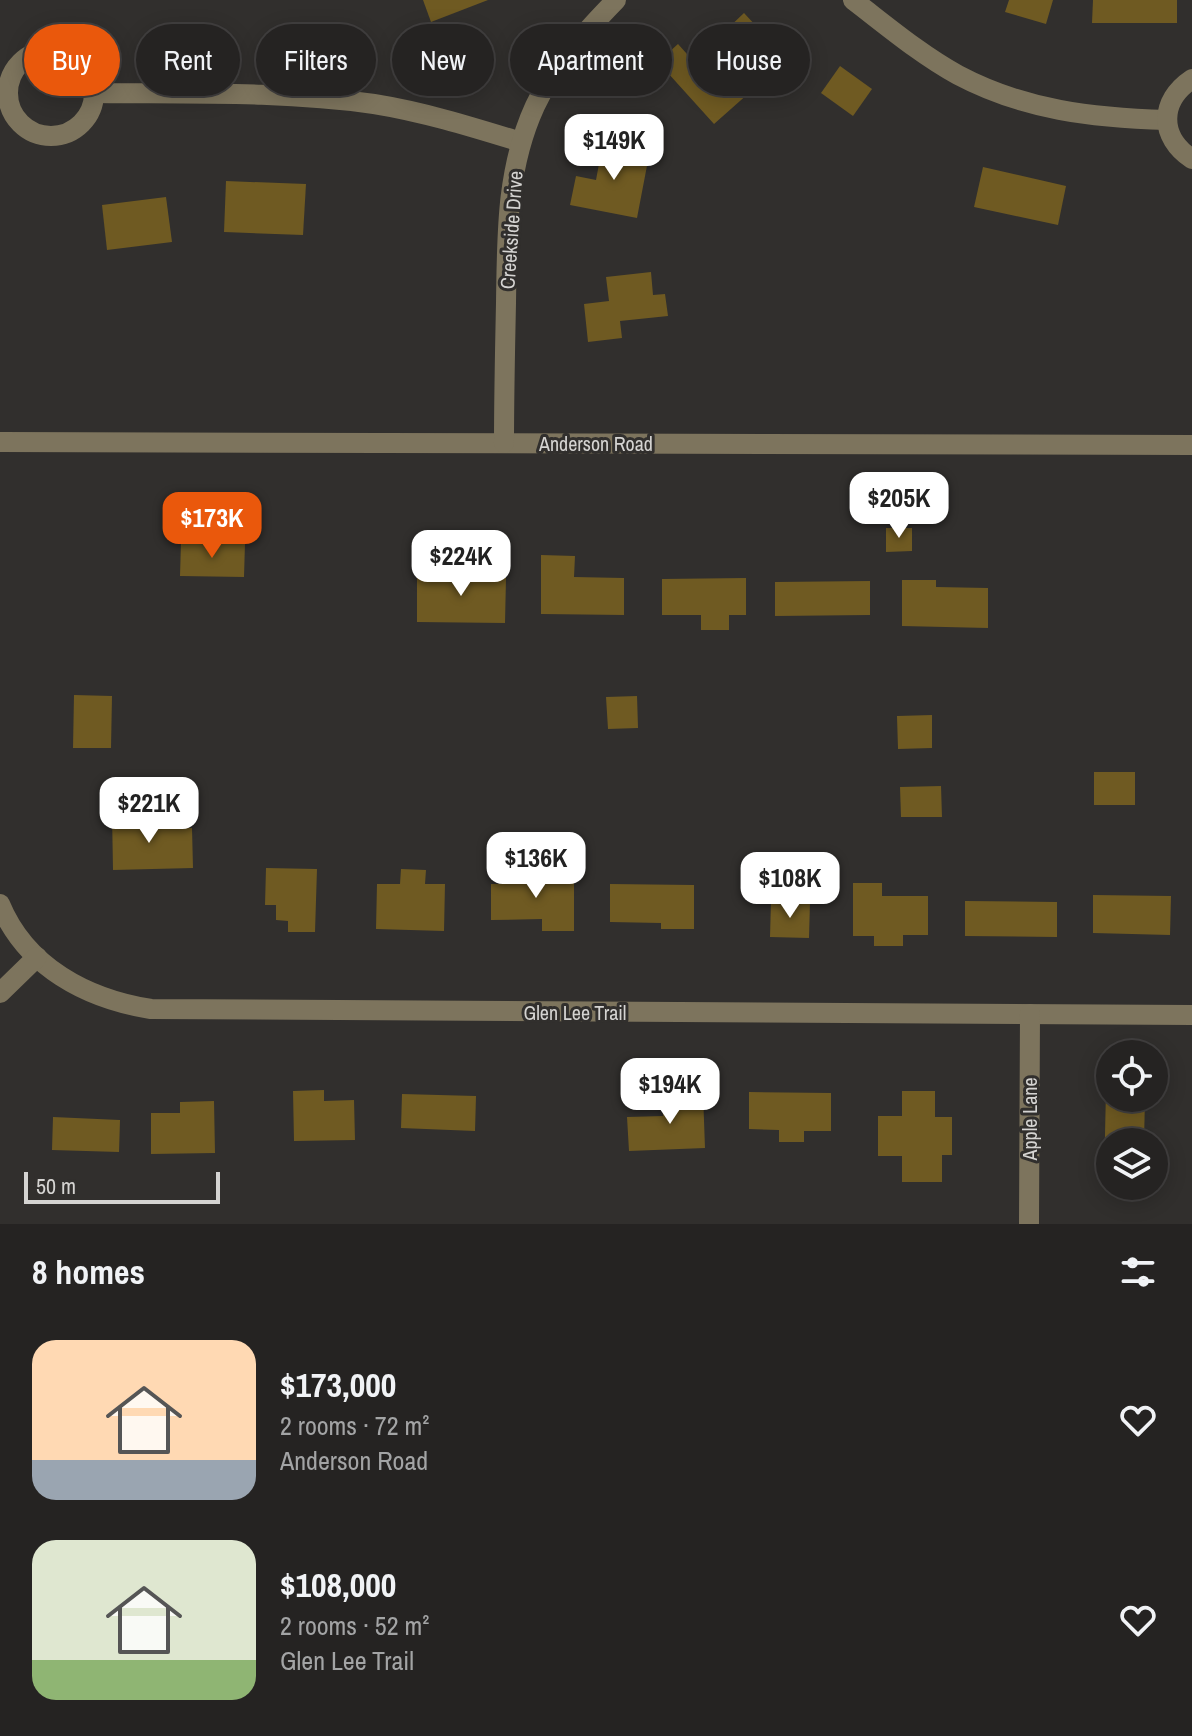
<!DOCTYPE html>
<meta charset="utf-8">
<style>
body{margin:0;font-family:"Archivo Narrow",sans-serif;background:#2d2b2a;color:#f1f3f6;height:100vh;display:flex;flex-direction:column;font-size:30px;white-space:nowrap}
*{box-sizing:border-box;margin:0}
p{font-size:26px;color:#a3a4a5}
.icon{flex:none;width:44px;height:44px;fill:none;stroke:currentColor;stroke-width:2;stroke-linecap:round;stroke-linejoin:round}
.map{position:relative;height:1224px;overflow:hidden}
.drawer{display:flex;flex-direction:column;background:#252322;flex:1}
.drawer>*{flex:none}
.hud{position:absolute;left:24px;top:24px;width:1144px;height:72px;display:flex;gap:16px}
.buttons{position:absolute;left:1096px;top:1040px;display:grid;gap:16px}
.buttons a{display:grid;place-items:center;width:72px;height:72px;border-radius:50%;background:#252322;box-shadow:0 4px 20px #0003,0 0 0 2px #424040;font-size:40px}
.scale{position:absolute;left:24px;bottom:20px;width:196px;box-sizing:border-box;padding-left:8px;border:4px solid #d5d4d2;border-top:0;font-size:22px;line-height:28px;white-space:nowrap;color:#d5d4d2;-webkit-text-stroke:6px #312f2d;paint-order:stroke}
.price{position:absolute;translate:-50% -68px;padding:0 18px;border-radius:16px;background:#fff;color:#222;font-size:26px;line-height:52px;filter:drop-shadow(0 2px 4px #0008)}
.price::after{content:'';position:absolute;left:50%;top:48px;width:24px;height:18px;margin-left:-12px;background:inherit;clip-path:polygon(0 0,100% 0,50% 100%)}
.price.on{background:#ea580c;color:#fff}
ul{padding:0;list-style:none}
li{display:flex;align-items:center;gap:24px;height:200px;padding:0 32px}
li span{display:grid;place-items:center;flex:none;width:224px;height:160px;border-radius:24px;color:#555}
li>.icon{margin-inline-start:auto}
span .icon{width:96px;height:96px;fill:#fffc;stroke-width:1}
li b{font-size:34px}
h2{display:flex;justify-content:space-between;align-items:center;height:96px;padding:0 32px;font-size:34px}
.pill{padding:0 28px;border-radius:36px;background:#252322;box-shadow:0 4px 20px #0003,0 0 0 2px #424040;font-size:28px;line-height:72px}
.pill.on{background:#ea580c;color:#fff}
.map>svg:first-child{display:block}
.building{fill:#6f5a22}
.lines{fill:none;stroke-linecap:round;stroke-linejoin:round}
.minor{stroke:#7d745d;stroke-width:20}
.labels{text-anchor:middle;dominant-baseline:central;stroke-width:6;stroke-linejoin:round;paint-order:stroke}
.street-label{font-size:20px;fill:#d5d4d2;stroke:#312f2d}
</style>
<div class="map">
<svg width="1192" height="1224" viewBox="0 0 1192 1224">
<rect width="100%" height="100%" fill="#312f2d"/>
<g class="building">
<polygon points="423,0 488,0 431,22"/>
<polygon points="1009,0 1053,0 1046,24 1005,12"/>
<polygon points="1093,0 1177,0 1177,23 1092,23"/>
<polygon points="744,13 782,54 766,69 775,79 763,90 758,85 714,124 658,62 678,44 704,73 736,44 725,31"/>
<polygon points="840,66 872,89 853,116 821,93"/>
<polygon points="603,142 650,150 637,218 570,205 576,176 596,180"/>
<polygon points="983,167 1066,186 1058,225 974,207"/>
<polygon points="226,181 306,184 303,235 224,232"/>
<polygon points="166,197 172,242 107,250 102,205"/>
<polygon points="651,272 653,295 665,294 668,316 620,321 622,338 588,342 584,304 609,301 606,277"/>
<polygon points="886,528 912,528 912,551 886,552"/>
<polygon points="181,542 245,543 244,577 180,576"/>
<polygon points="541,555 575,556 574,577 624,578 624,615 541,614"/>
<polygon points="442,569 481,569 481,578 506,578 505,623 417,622 417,577 442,577"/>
<polygon points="746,578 746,615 729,615 729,630 701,630 701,615 662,615 662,579"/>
<polygon points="902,580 936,580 936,587 988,588 988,628 902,626"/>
<polygon points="870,581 870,615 775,616 775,582"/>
<polygon points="74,695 112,696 111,748 73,748"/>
<polygon points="637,696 638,728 608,729 606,697"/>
<polygon points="932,715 932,748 898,749 897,716"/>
<rect x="1094" y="772" width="41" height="33"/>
<polygon points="941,786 942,817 901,817 900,787"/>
<polygon points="142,813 143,829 192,828 193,868 113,870 112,814"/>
<polygon points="527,866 555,866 555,883 574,883 574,931 542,931 542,919 491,920 491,884 527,884"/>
<polygon points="266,868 317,869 315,932 288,932 288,921 276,920 276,905 265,905"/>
<polygon points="401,869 426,870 425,884 445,884 444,931 376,929 377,884 400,884"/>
<polygon points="853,883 882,883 882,896 928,896 928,935 903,935 903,946 874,946 874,936 853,936"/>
<polygon points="610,884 694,885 694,929 661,929 661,923 610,922"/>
<polygon points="1093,895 1171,896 1170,935 1093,933"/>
<polygon points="771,901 810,902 809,938 770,937"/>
<polygon points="965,901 1057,902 1057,937 965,936"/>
<polygon points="1106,1089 1110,1090 1110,1098 1145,1098 1144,1142 1110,1142 1110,1180 1104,1180"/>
<polygon points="324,1090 324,1101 354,1100 355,1140 294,1141 293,1091"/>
<polygon points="902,1091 935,1091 935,1117 952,1117 952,1155 942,1155 942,1182 902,1182 902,1156 878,1156 878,1116 902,1116"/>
<polygon points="749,1092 831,1093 831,1131 804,1131 804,1142 779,1142 779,1130 749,1129"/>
<polygon points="703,1093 705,1148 629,1151 627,1117 663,1116 662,1095"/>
<polygon points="402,1094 476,1096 475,1131 401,1128"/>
<polygon points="214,1101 215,1153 151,1154 151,1113 180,1113 180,1102"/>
<polygon points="53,1117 120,1120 119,1152 52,1150"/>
</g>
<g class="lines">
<g class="minor">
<path d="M 853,0 C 887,26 920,54 958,75 C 1024,110 1093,118 1167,120"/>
<circle cx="51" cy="93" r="43"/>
<path d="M 1192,79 C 1159,101 1159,137 1192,159"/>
<path d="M 94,93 C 187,94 281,91 374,104 C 424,112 472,127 521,142"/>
<polyline points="0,442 1192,445"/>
<path d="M 504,443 C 504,396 505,349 506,303 C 507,235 506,169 535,106 C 554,65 585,32 616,0"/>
<path d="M 0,904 C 26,967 87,999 151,1009 L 1192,1015"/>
<polyline points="0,993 37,957"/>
<polyline points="1029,1224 1030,1014"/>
</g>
</g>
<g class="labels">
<g class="street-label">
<text transform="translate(511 230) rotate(-86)">Creekside Drive</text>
<text x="596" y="443">Anderson Road</text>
<text x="575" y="1012">Glen Lee Trail</text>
<text transform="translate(1029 1119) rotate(-90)">Apple Lane</text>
</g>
</g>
</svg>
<div class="buttons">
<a><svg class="icon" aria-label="locate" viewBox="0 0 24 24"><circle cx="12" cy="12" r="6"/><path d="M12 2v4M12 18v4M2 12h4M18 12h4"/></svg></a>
<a><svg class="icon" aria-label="layers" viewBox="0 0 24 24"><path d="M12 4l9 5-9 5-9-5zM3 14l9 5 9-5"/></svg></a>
</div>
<div class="scale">50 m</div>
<b class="price" style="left:614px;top:182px">$149K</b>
<b class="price" style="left:899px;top:540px">$205K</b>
<b class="price on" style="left:212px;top:560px">$173K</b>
<b class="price" style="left:461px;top:598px">$224K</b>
<b class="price" style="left:149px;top:845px">$221K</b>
<b class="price" style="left:536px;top:900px">$136K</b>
<b class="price" style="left:790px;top:920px">$108K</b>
<b class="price" style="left:670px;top:1126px">$194K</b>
<div class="hud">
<a class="pill on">Buy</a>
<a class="pill">Rent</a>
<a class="pill">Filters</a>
<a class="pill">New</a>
<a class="pill">Apartment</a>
<a class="pill">House</a>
</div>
</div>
<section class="drawer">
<h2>8 homes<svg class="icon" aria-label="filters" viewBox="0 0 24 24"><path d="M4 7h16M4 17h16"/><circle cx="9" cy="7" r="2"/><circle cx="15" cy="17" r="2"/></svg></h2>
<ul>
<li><span style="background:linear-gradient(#ffd9b3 75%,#9aa5b1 0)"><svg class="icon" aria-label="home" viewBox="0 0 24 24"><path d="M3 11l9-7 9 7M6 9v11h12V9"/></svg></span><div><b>$173,000</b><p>2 rooms · 72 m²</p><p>Anderson Road</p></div><svg class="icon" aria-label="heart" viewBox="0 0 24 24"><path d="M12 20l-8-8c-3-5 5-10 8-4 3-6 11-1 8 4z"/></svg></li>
<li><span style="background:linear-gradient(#dfe7d0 75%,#8fb573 0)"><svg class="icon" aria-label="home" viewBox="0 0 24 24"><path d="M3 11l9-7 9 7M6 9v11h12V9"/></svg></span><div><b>$108,000</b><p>2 rooms · 52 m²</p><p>Glen Lee Trail</p></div><svg class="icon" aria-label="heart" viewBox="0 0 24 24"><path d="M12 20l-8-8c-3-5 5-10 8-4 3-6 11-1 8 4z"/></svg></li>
</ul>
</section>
